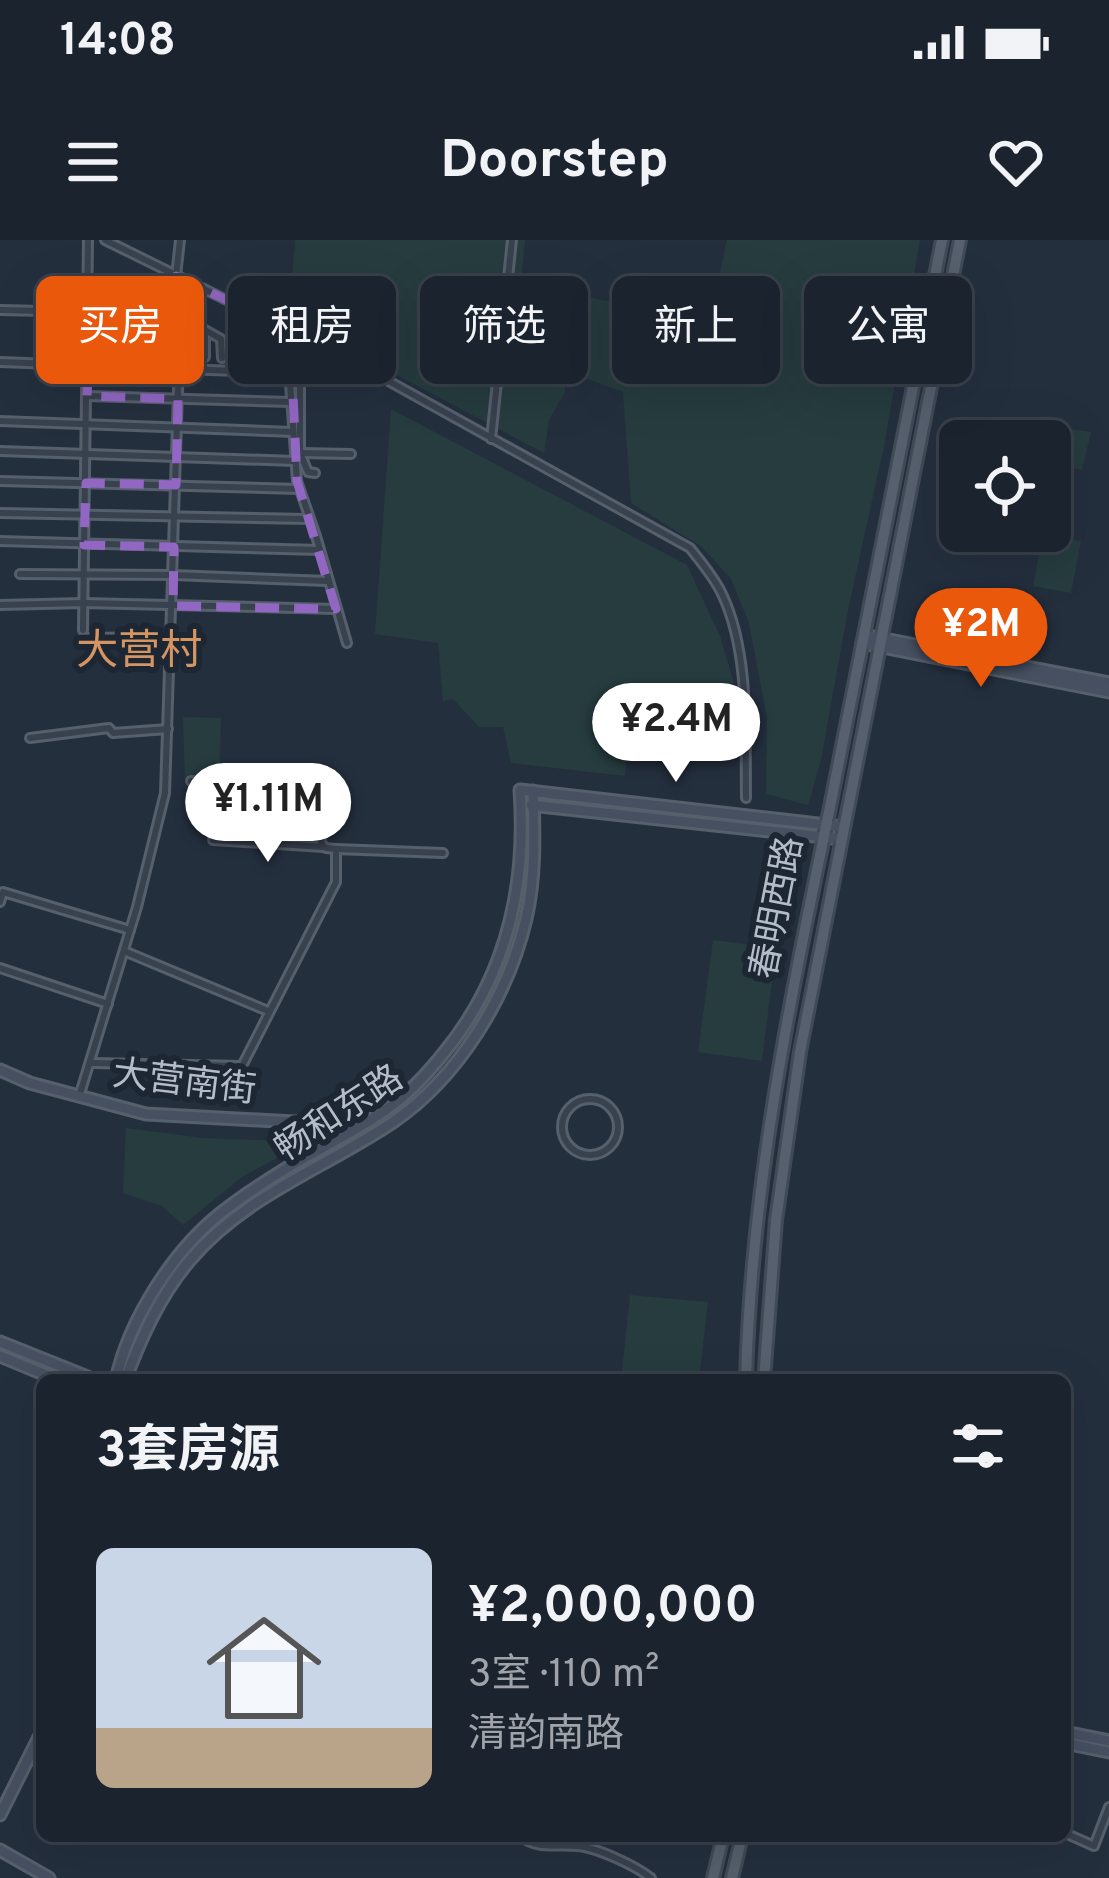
<!DOCTYPE html>
<html lang="zh">
<meta charset="utf-8">
<style>
body{margin:0;font-family:Overpass,"Noto Sans SC",sans-serif;background:#242b36;color:#f1f3f6;height:100vh;display:flex;flex-direction:column;font-size:45px;white-space:nowrap}
*{box-sizing:border-box;margin:0}
p{font-size:39px;color:#a0a4aa}
.icon{flex:none;width:66px;height:66px;fill:none;stroke:currentColor;stroke-width:2;stroke-linecap:round;stroke-linejoin:round}
.map{position:relative;flex:1;overflow:hidden}
.panel{position:absolute;left:36px;top:1134px;width:1035px;height:468px;display:flex;flex-direction:column;background:#1b232e;border-radius:18px;box-shadow:0 12px 48px #0002,0 0 0 3px #39404a}
.panel>*{flex:none}
.guide{position:absolute;left:36px;top:36px;width:1038px;height:108px;display:flex;gap:24px}
.buttons{position:absolute;left:939px;top:180px;display:grid;gap:24px}
.buttons a{display:grid;place-items:center;width:132px;height:132px;border-radius:18px;background:#1b232e;box-shadow:0 12px 48px #0002,0 0 0 3px #39404a;font-size:60px}
.price{position:absolute;translate:-50% -102px;padding:0 27px;border-radius:42px;background:#fff;color:#222;font-size:39px;line-height:78px;filter:drop-shadow(0 3px 6px #0008)}
.price::after{content:'';position:absolute;left:50%;top:72px;width:36px;height:27px;margin-left:-18px;background:inherit;clip-path:polygon(0 0,100% 0,50% 100%)}
.price.active{background:#ea580c;color:#fff}
ul{padding:0;list-style:none}
li{display:flex;align-items:center;gap:36px;height:300px;padding:0 60px}
li span{display:grid;place-items:center;flex:none;width:336px;height:240px;border-radius:18px;color:#555}
li>.icon{margin-inline-start:auto}
span .icon{width:144px;height:144px;fill:#fffc;stroke-width:1}
li b{font-size:51px}
h2{display:flex;justify-content:space-between;align-items:center;height:144px;padding:0 60px;font-size:51px}
.tag{padding:0 42px;border-radius:18px;background:#1b232e;box-shadow:0 12px 48px #0002,0 0 0 3px #39404a;font-size:42px;line-height:108px}
.tag.active{background:#ea580c;color:#fff}
.status{display:flex;justify-content:space-between;align-items:center;height:84px;padding:0 60px;background:#1b232e;direction:ltr}
.status svg{height:33px;fill:currentColor}
header{display:flex;justify-content:space-between;align-items:center;height:156px;padding:0 60px;background:#1b232e;font-size:54px;font-weight:700}
.map>svg:first-child{display:block}
.green{fill:#263c3f}
.lines{fill:none;stroke-linecap:round;stroke-linejoin:round}
.street-casing{stroke:#565f6c;stroke-width:12}
.secondary-casing{stroke:#565f6c;stroke-width:15}
.primary-casing{stroke:#414a57;stroke-width:16}
.street{stroke:#38414e;stroke-width:6}
.secondary{stroke:#465061;stroke-width:9}
.primary{stroke:#56606e;stroke-width:10}
.marked{fill:none;stroke:#9266c3;stroke-width:9;stroke-dasharray:24 15;stroke-linejoin:round}
.labels{text-anchor:middle;dominant-baseline:central;stroke-width:12;stroke-linejoin:round;paint-order:stroke}
.street-label{font-size:36px;fill:#b4bcc9;stroke:#1d2633}
.quarter-label{font-size:42px;fill:#d59563;stroke:#1d2633}
</style>
<div class="status"><b>14:08</b><svg viewBox="0 0 49 12"><path d="M0 12V9h3v3zM5 12V6h3v6zM10 12V3h3v9zM15 12V0h3v12zM26 1h20v11H26zM47 4h2v5h-2z"/></svg></div>
<header><svg class="icon" aria-label="menu" viewBox="0 0 24 24"><path d="M4 6h16M4 12h16M4 18h16"/></svg>Doorstep<svg class="icon" aria-label="heart" viewBox="0 0 24 24"><path d="M12 20l-8-8c-3-5 5-10 8-4 3-6 11-1 8 4z"/></svg></header>
<div class="map">
<svg width="1109" height="1638" viewBox="0 0 1109 1638">
<rect width="100%" height="100%" fill="#242f3e"/>
<g class="green">
<polygon points="295,0 525,0 519,63 556,68 564,87 565,152 549,180 544,213 289,78"/>
<polygon points="727,0 920,0 884,206 848,370 821,520 808,565 766,554 767,478 749,383 731,339 702,307 631,263 623,152 585,138 576,55 709,80"/>
<polygon points="391,169 687,325 720,396 735,447 735,515 629,501 625,536 511,523 503,487 479,487 453,459 443,461 438,403 375,394"/>
<polygon points="1065,188 1091,192 1082,230 1058,225"/>
<polygon points="1043,293 1081,301 1071,353 1033,346"/>
<polygon points="183,477 221,478 219,539 185,538"/>
<polygon points="713,700 776,708 762,821 698,812"/>
<polygon points="126,888 203,898 285,901 286,913 242,937 183,985 162,966 123,953"/>
<polygon points="630,1055 708,1062 699,1140 621,1140"/>
</g>
<g class="lines">
<g class="street-casing">
<g id="street">
<path d="M 105,0 L 374,133 L 690,308 C 701,322 714,337 722,354 C 750,412 745,494 746,558"/>
<polyline points="0,70 88,72"/>
<polyline points="205,90 221,99 222,118"/>
<polyline points="290,90 288,116 297,241 316,296 347,403"/>
<polyline points="188,92 193,88 205,90 205,117"/>
<polyline points="187,116 188,94"/>
<polyline points="0,122 290,133 300,141 300,213 308,232 315,233"/>
<polyline points="87,156 291,162"/>
<polyline points="0,181 293,192"/>
<polyline points="491,199 512,0"/>
<polyline points="0,211 295,221"/>
<polyline points="300,213 351,214"/>
<polyline points="0,241 299,249"/>
<polyline points="0,273 308,279"/>
<polyline points="0,301 320,310"/>
<polyline points="20,334 173,335 328,341"/>
<polyline points="0,365 83,363 336,369"/>
<polyline points="83,390 88,0"/>
<polyline points="83,398 172,397"/>
<polyline points="30,498 109,488 113,493 168,489"/>
<polyline points="191,541 218,542 219,580"/>
<polyline points="213,600 323,607"/>
<polyline points="336,609 443,613"/>
<polyline points="0,662 3,652 130,690"/>
<polyline points="124,711 268,771"/>
<polyline points="0,728 108,764"/>
<polyline points="92,823 242,826 336,642 336,609 326,608 321,603 319,546"/>
<polyline points="79,857 137,667 165,553 180,91 176,36 180,0"/>
<circle cx="590" cy="887" r="28"/>
<polyline points="1065,1593 1094,1606 1109,1567"/>
<path d="M 519,1596 C 540,1610 553,1604 577,1606 C 596,1607 636,1626 651,1638"/>
</g>
</g>
<g class="secondary-casing">
<g id="secondary">
<polyline points="864,395 1109,443"/>
<polyline points="862,403 1109,452"/>
<polyline points="531,565 842,599"/>
<polyline points="0,830 30,843 146,874 331,884 346,887 351,892"/>
<polyline points="300,882 312,897 310,914"/>
<polyline points="0,1102 95,1140"/>
<polyline points="0,1116 58,1140"/>
<path d="M 116,1140 C 129,1080 173,1011 221,973 C 245,954 272,937 297,922 C 326,905 357,890 384,871 C 407,856 426,835 443,814 C 506,738 527,647 520,550 L 844,587"/>
<path d="M 125,1140 C 141,1098 160,1055 190,1020 C 245,955 325,928 393,882 C 459,837 508,756 526,679 C 536,636 534,594 533,551"/>
<polyline points="1065,1492 1109,1501"/>
<polyline points="1065,1503 1109,1512"/>
<polyline points="0,1575 42,1491"/>
<polyline points="0,1610 49,1638"/>
</g>
</g>
<g class="primary-casing">
<g id="primary">
<path d="M 746,1140 C 751,948 790,760 829,572 C 867,382 904,191 942,0"/>
<polyline points="764,1140 776,980 800,812 960,0"/>
<polyline points="713,1638 723,1596"/>
<polyline points="732,1638 742,1596"/>
</g>
</g>
<use href="#street" class="street"/>
<use href="#secondary" class="secondary"/>
<use href="#primary" class="primary"/>
</g>
<path class="marked" d="M 176,36 L 290,90 L 297,241 L 336,369 L 173,366 L 174,307 L 84,305 L 86,243 L 176,245 L 178,159 L 87,156 L 88,124 L 179,127 Z"/>
<g class="labels">
<g class="street-label">
<text transform="translate(779 668) rotate(-79)">春明西路</text>
<text transform="translate(184 844) rotate(7)">大营南街</text>
<text transform="translate(340 875) rotate(-33)">畅和东路</text>
</g>
<g class="quarter-label">
<text x="139" y="413">大营村</text>
</g>
</g>
</svg>
<div class="buttons">
<a><svg class="icon" aria-label="locate" viewBox="0 0 24 24"><circle cx="12" cy="12" r="6"/><path d="M12 2v4M12 18v4M2 12h4M18 12h4"/></svg></a>
</div>
<b class="price active" style="left:981px;top:450px">¥2M</b>
<b class="price" style="left:676px;top:545px">¥2.4M</b>
<b class="price" style="left:268px;top:625px">¥1.11M</b>
<div class="guide">
<a class="tag active">买房</a>
<a class="tag">租房</a>
<a class="tag">筛选</a>
<a class="tag">新上</a>
<a class="tag">公寓</a>
</div>
<section class="panel">
<h2>3套房源<svg class="icon" aria-label="filters" viewBox="0 0 24 24"><path d="M4 7h16M4 17h16"/><circle cx="9" cy="7" r="2"/><circle cx="15" cy="17" r="2"/></svg></h2>
<ul>
<li><span style="background:linear-gradient(#c9d6e8 75%,#b9a48a 0)"><svg class="icon" aria-label="home" viewBox="0 0 24 24"><path d="M3 11l9-7 9 7M6 9v11h12V9"/></svg></span><div><b>¥2,000,000</b><p>3室 · 110 m²</p><p>清韵南路</p></div></li>
</ul>
</section>
</div>
